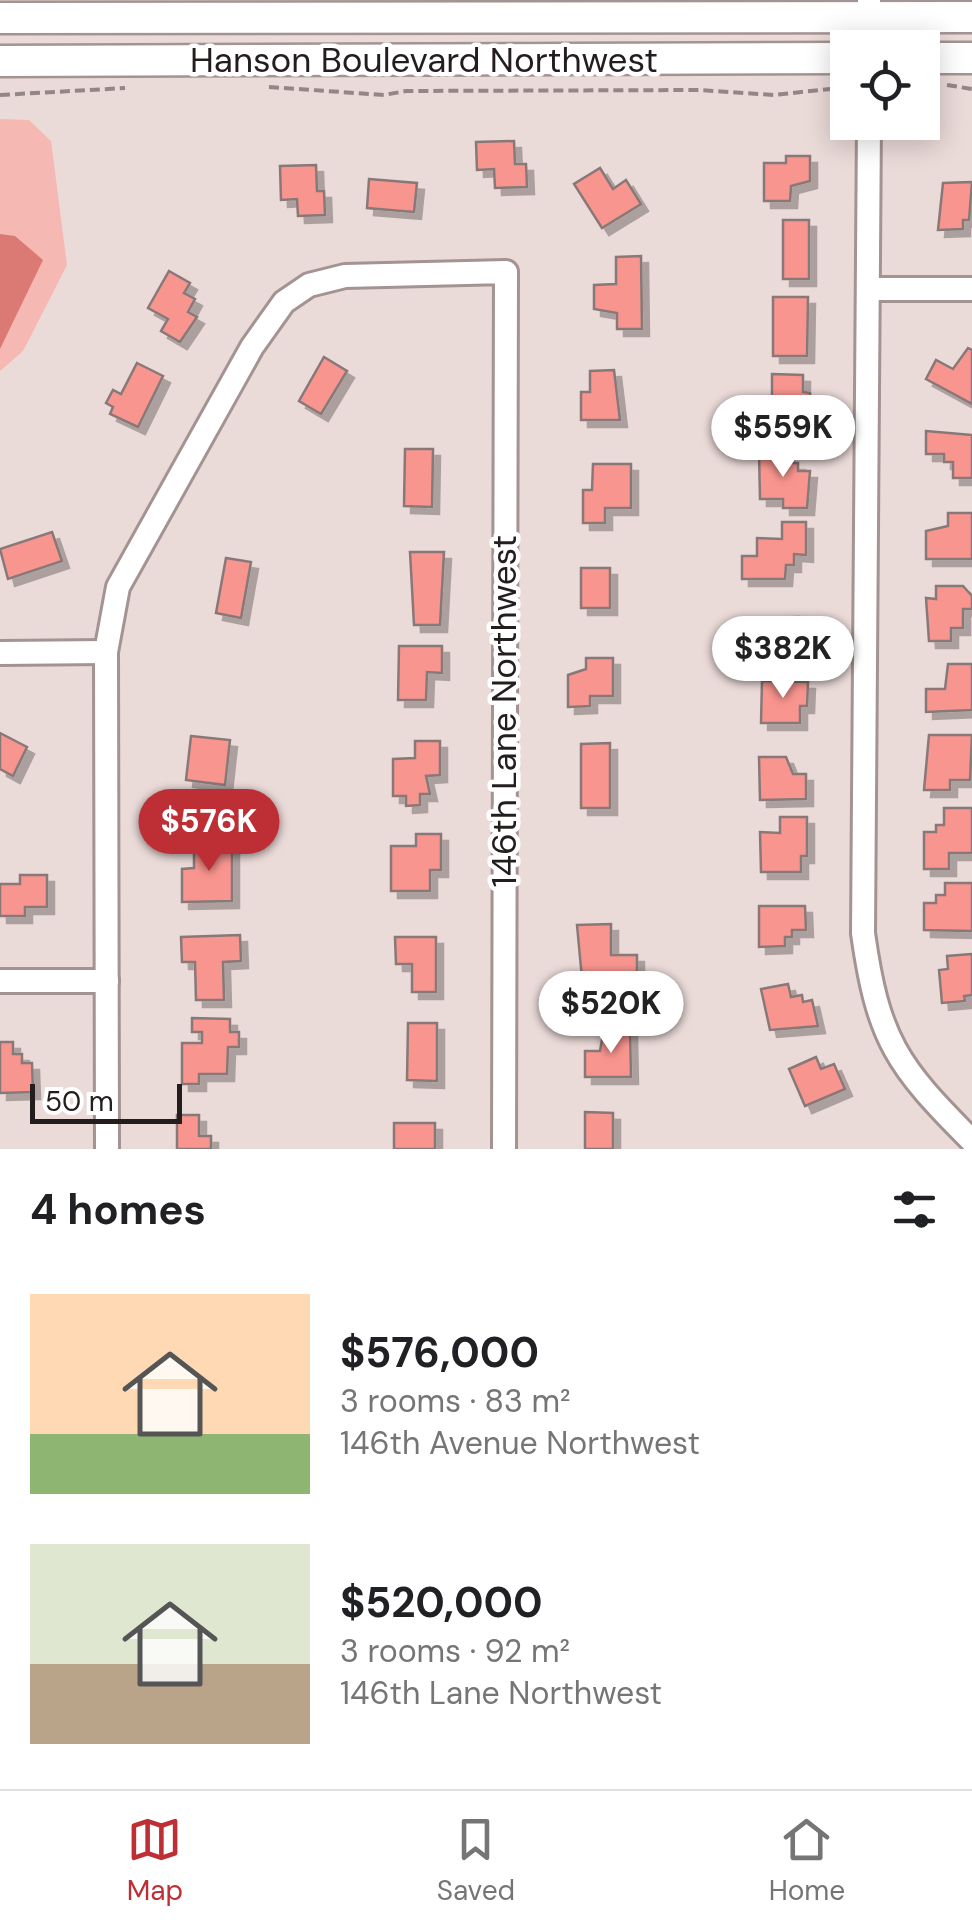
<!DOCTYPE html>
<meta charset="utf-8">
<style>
body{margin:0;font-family:"DM Sans",sans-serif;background:#f2f2f2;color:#202124;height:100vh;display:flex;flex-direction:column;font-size:38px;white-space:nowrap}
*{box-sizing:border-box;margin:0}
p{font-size:32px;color:#757577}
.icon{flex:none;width:55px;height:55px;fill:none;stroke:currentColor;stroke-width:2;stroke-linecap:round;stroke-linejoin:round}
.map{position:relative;height:1149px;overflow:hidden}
.details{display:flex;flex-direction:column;background:#fff;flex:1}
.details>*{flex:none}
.controls{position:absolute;left:830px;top:30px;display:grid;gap:20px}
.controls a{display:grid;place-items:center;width:110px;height:110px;border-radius:0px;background:#fff;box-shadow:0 5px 25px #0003;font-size:50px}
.scale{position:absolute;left:30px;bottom:25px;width:152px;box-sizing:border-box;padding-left:10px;border:5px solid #231d1d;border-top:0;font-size:28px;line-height:35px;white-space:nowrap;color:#231d1d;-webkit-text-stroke:8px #fff;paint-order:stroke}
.price{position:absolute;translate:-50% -85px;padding:0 22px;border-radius:35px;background:#fff;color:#222;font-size:32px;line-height:65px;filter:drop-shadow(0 2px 5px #0008)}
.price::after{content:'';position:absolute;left:50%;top:60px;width:30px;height:22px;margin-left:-15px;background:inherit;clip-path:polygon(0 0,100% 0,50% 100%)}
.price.current{background:#be2e35;color:#fff}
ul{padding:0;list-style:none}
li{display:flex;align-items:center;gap:30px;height:250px;padding:0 30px}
li span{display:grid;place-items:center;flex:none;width:280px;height:200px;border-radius:0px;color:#555}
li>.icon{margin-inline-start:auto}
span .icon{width:120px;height:120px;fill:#fffc;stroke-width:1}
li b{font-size:42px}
h2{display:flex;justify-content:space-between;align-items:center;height:120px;padding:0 30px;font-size:42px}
.tab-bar{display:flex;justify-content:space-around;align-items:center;height:140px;border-top:2px solid #e0e0e0;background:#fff;font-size:28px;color:#757577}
.tab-bar a{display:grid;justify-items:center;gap:5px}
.tab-bar .current{color:#be2e35}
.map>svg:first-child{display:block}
.green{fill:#f6b8b3}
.water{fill:#db7a75}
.building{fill:#f9958f;stroke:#887978;stroke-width:2.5;filter:url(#shadow)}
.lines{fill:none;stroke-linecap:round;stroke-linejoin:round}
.street-casing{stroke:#a39392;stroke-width:28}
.secondary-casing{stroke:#a39392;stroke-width:35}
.path{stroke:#938786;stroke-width:4;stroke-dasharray:10 5;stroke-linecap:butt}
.street{stroke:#fff;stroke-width:22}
.secondary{stroke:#fff;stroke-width:30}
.labels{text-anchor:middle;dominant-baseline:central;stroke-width:9;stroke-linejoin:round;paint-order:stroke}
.street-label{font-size:35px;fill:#231d1d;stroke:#fff}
</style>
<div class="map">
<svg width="972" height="1149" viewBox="0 0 972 1149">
<defs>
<filter id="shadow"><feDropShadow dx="7" dy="7" stdDeviation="0" flood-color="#0004"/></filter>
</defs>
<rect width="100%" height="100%" fill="#eadad8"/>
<polygon class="green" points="0,119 29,120 51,141 67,265 23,351 0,371"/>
<polygon class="water" points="0,234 15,236 43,260 0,349"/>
<g class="building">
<polygon points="514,141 515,164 526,164 527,187 495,188 494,169 477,170 476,142"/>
<polygon points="786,156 810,156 810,181 791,186 790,201 764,201 764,163 786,163"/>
<polygon points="316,165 317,191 324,191 325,215 298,216 297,199 281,200 280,166"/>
<polygon points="600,168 613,189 626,180 641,204 602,228 574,184"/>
<polygon points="369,179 417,183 414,212 367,208"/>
<polygon points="972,182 969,220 963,220 963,229 938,230 943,183"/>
<rect x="783" y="220" width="26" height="59"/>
<polygon points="641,256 642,329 617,329 617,313 594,309 594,285 616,284 616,257"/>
<polygon points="169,271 190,283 184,293 195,299 188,312 197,317 180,342 161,331 168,319 148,308"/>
<polygon points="773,297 808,297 807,356 773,356"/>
<polygon points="968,348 972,350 972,404 926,379 936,360 953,369"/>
<polygon points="324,357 347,371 321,414 299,401"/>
<polygon points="137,363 163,376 138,427 110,414 113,407 106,403 113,390 121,394"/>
<polygon points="614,370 620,420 581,420 581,392 590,392 590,371"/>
<polygon points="772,374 803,375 803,392 810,393 810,433 784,433 784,422 772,422"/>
<polygon points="926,431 972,435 972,478 953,478 953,462 944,462 944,454 926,454"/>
<polygon points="405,449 433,449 432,507 404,506"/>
<polygon points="759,452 787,452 787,463 798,463 798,471 810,471 807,508 783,508 783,499 760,499"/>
<polygon points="593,464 631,464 631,508 605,508 605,523 583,523 583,490 592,490"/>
<polygon points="948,513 972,513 972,559 926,559 926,531 948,526"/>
<polygon points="782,522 806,522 806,555 794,554 794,565 786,565 785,579 742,579 742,556 757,556 757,538 782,539"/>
<polygon points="52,532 62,561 8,579 0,549"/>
<polygon points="410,552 444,552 440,625 414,625"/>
<polygon points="226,558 251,562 241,618 216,613"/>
<rect x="581" y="568" width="29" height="40"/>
<polygon points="936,586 963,586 972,596 972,609 963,609 963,628 951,628 951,641 929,641 926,598 936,599"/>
<polygon points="799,617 799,634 807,633 807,659 761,659 761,618"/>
<polygon points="399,646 442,646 442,673 427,672 426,700 398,700"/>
<polygon points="586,658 613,658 613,696 590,696 590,706 568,707 568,675 586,669"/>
<polygon points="948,664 972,664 972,710 926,712 926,689 945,689"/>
<polygon points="762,681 808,682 807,706 800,706 800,723 761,723"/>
<polygon points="0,733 27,747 13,776 0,769"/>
<polygon points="929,735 972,735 970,780 950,780 950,790 924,790"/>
<polygon points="191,736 230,740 225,785 186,780"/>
<polygon points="415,741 440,741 440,775 426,776 430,794 420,794 420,805 406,806 406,796 393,796 393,759 415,758"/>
<polygon points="610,743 610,808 581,808 581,744"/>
<polygon points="759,757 786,757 793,774 806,774 806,799 760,800"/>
<polygon points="944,808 972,808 972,853 949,853 949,869 924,869 924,832 936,832 936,825 944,825"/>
<polygon points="780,817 807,817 807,856 801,856 801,872 761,872 760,832 780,833"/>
<polygon points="416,834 441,834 441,870 430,870 430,891 391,891 391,846 416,846"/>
<polygon points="194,843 232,843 232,901 182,902 182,869 194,868"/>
<polygon points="20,875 47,875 47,907 25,907 25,916 0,916 0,884 20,884"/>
<polygon points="945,883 972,883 972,931 924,930 924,903 936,903 936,895 945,895"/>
<polygon points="759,906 805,906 806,930 792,930 792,937 785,937 785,946 759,947"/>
<polygon points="611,924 611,955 637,955 637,979 611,980 611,999 584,1000 577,925"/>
<polygon points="240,935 241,961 223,962 224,1000 196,1000 195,962 182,962 181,937"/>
<polygon points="395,937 436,937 436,992 412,992 412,964 396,964"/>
<polygon points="972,954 972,995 964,996 965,1001 942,1003 939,970 948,969 947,956"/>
<polygon points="788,984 791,997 802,995 803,1002 812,1000 818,1026 770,1030 761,989"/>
<polygon points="192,1018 230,1019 230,1032 239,1032 239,1047 228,1047 227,1074 199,1074 199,1084 182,1084 182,1043 202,1043 202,1032 192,1032"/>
<polygon points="408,1023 437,1023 437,1081 407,1080"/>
<polygon points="604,1029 630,1029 631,1077 585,1077 585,1051 600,1051"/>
<polygon points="0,1042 13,1042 13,1054 22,1054 22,1063 32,1063 33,1092 0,1093"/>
<polygon points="816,1057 821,1069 834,1064 845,1089 805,1106 789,1069"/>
<polygon points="585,1112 613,1113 613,1149 585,1149"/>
<polygon points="177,1115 199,1115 199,1136 211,1136 211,1149 177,1149"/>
<rect x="394" y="1123" width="41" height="26"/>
</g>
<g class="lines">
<g class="street-casing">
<g id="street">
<polyline points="869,48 869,0"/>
<path d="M 869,122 L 863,933 C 878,1040 897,1066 972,1141"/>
<polyline points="870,289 972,289"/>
<polyline points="0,653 106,652"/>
<polyline points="0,981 107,981"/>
<polyline points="107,1149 106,652 118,587 252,347 284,302 309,285 345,276 506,272 504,1149"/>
</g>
</g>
<g class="secondary-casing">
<g id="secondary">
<polyline points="0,18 972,17"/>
<polyline points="922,58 972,58"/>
<polyline points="0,61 848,58"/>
</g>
</g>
<g class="path">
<polyline points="947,85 972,89"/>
<polyline points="269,87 384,95 406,91 699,90 774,95 848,87"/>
<polyline points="0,95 125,88"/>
</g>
<use href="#street" class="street"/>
<use href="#secondary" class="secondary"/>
</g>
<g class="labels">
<g class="street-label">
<text x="424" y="60">Hanson Boulevard Northwest</text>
<text transform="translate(504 711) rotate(-90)">146th Lane Northwest</text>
</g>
</g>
</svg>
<div class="controls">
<a><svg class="icon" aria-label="locate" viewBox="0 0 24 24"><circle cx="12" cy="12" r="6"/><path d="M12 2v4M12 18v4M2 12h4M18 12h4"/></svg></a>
</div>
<div class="scale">50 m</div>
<b class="price" style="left:783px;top:480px">$559K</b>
<b class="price" style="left:783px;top:701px">$382K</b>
<b class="price current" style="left:209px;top:874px">$576K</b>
<b class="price" style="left:611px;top:1056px">$520K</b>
</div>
<section class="details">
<h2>4 homes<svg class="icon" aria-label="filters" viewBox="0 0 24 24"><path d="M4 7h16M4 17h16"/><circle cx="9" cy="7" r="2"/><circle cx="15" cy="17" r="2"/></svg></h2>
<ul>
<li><span style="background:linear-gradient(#ffd9b3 70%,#8fb573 0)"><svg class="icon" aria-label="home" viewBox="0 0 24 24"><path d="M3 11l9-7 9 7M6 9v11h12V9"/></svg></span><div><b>$576,000</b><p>3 rooms · 83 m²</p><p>146th Avenue Northwest</p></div></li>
<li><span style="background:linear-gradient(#dfe7d0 60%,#b9a48a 0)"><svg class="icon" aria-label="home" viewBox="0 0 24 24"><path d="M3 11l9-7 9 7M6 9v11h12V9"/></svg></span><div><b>$520,000</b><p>3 rooms · 92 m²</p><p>146th Lane Northwest</p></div></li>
</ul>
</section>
<nav class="tab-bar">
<a class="current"><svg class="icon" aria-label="map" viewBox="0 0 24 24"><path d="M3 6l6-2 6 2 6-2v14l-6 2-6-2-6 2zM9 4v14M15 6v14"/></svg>Map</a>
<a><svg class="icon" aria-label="saved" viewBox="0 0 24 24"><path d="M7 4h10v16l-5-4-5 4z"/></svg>Saved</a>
<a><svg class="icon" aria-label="home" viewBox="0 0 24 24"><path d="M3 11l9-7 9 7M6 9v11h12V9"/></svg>Home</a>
</nav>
